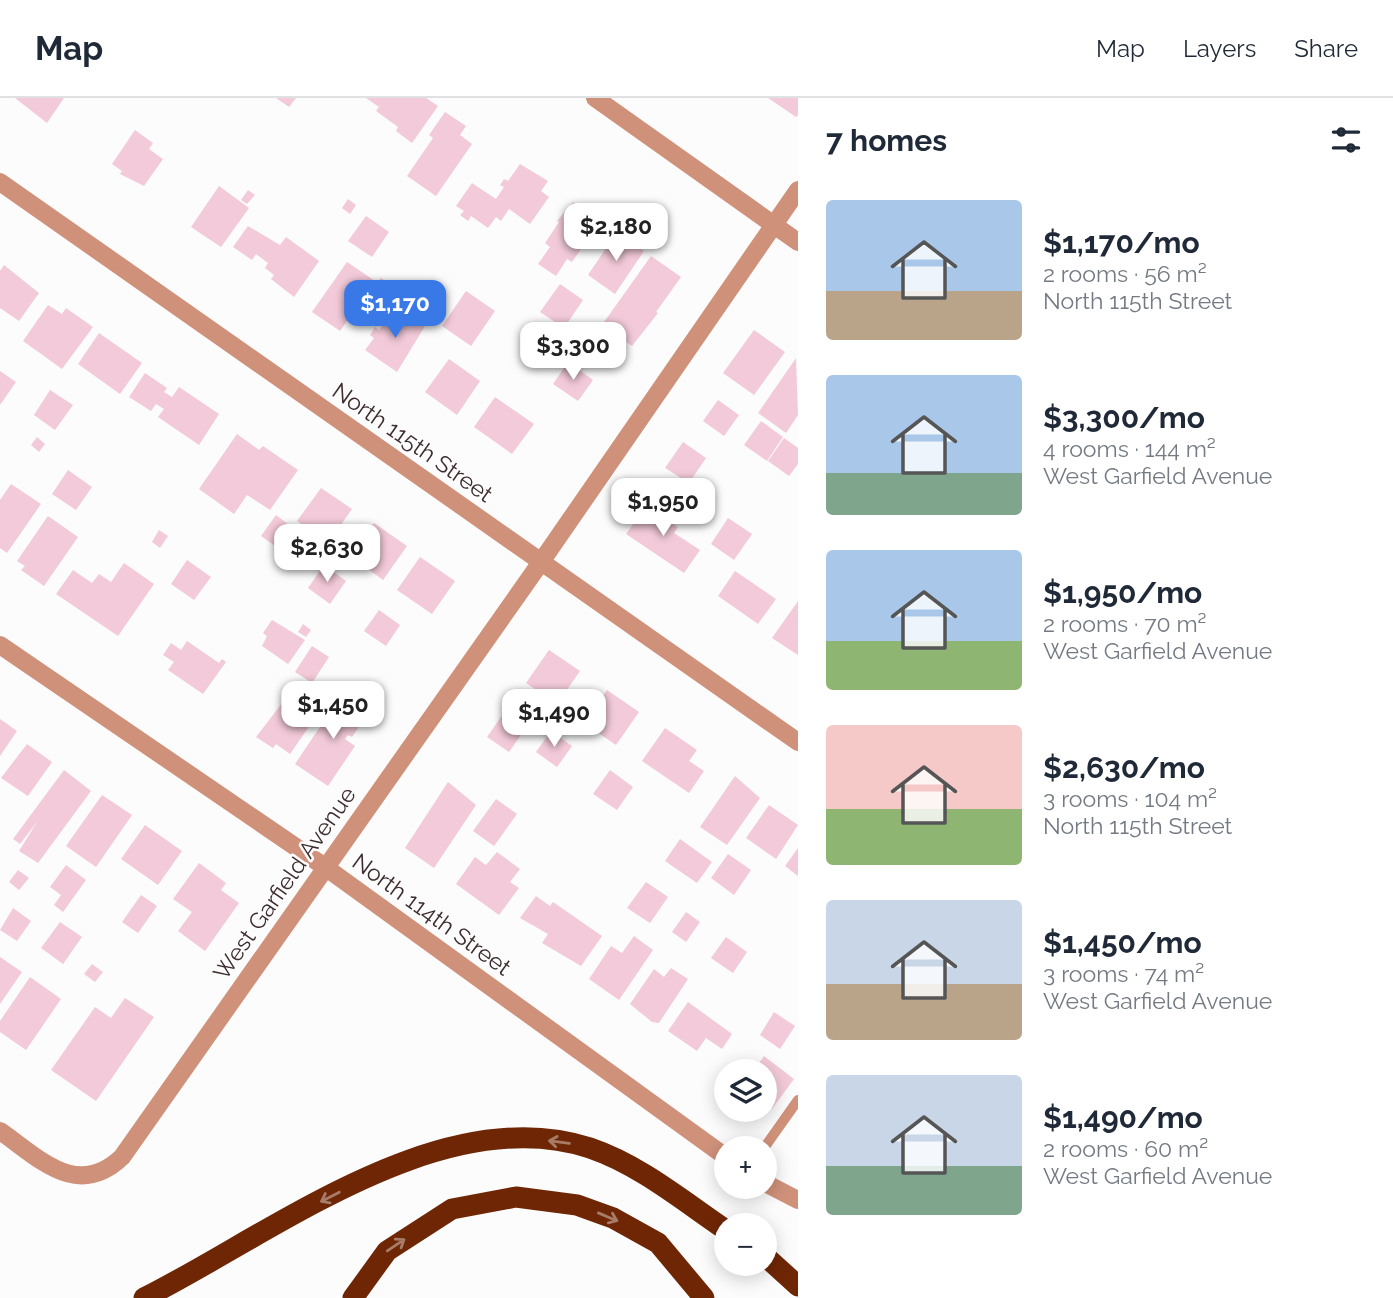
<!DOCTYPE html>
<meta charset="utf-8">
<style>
body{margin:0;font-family:Raleway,sans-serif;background:#f2f2f3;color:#1f2937;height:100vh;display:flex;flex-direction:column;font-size:26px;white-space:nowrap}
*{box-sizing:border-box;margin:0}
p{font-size:23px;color:#747a83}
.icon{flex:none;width:38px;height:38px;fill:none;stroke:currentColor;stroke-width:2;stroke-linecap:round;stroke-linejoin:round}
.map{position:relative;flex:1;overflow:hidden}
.panel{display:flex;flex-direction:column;background:#fff;width:595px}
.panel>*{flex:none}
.controls{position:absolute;left:714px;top:961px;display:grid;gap:14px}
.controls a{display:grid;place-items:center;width:63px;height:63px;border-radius:50%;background:#fff;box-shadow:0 4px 18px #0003;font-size:35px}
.price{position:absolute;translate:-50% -60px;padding:0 16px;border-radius:14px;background:#fff;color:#222;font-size:23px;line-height:46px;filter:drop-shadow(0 2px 4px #0008)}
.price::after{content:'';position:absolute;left:50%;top:42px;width:21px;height:16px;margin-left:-10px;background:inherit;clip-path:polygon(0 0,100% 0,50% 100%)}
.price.current{background:#3979e7;color:#fff}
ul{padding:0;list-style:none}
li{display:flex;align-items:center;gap:21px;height:175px;padding:0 28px}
li span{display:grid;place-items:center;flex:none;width:196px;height:140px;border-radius:7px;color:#555}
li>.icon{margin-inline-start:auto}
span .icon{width:84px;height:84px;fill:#fffc;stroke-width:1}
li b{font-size:30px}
h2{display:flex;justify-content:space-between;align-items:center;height:84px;padding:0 28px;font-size:30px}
header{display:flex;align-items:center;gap:42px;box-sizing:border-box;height:98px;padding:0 35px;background:#fff;border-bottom:2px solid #e0e1e3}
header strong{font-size:33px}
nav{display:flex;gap:38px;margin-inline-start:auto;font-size:24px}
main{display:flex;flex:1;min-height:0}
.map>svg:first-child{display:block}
.building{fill:#f3cad9}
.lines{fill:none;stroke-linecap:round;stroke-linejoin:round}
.lane{stroke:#d0917a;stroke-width:10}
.street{stroke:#d0917a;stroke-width:18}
.highway{stroke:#6f2605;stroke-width:21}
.oneway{stroke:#a77c68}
.labels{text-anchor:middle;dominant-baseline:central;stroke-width:5;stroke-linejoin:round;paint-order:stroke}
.street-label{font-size:23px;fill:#3d2d2e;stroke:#fcfcfc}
</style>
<header>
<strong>Map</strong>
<nav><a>Map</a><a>Layers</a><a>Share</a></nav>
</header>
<main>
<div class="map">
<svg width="798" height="1200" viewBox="0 0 798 1200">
<rect width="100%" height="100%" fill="#fcfcfc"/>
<g class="building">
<polygon points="15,0 64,0 47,25"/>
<polygon points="276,0 296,0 289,9"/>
<polygon points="366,0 426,0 438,8 412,45 396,33 398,29 376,13 379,9"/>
<polygon points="768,0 798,0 798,17 796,19"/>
<polygon points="445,14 466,28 460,37 472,46 436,98 407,78 433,40 429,37"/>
<polygon points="135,32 153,45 149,51 163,61 144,88 120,76 122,73 112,66"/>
<polygon points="520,66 548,83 541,93 549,99 530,126 509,111 501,123 496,119 488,130 471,118 468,123 460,117 464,113 456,108 472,85 496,101 504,89 500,87 504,81 508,83"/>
<polygon points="219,88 249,110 221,149 191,129"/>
<polygon points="248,92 255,97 247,106 241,102"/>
<polygon points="348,101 356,107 350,116 342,110"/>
<polygon points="573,104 585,112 587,109 601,119 600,123 572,164 567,161 556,178 538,166 550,149 545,145 559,124 557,123"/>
<polygon points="366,118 389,134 372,159 348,143"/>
<polygon points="248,128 280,147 286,139 319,163 294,199 271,181 274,177 265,170 268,165 256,156 252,162 233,149"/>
<polygon points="617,134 644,153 615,196 588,177"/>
<polygon points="651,158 681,179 656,214 658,215 632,248 602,227"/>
<polygon points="347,164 375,183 340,233 312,214"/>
<polygon points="4,167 39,195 19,223 0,210 0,173"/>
<polygon points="381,180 400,193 384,215 366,202"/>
<polygon points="560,186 583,202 564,230 540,214"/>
<polygon points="466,193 495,213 471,248 442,228"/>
<polygon points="48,207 62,216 66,210 93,229 62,271 23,243"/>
<polygon points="402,212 425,228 397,274 365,252 374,240 370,237 375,229 379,232 389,218 394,222"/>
<polygon points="754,232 785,254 754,297 723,275"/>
<polygon points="99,235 142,265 120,296 78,266"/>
<polygon points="796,260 798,317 786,335 758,315"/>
<polygon points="449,261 480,283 457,317 425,294"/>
<polygon points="568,264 593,282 578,303 553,286"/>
<polygon points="0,273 16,284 0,307"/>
<polygon points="145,275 167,290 164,294 172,299 179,289 219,316 199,347 158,319 164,311 156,306 151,313 129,299"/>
<polygon points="50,292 73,307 55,332 34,317"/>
<polygon points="495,299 534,326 512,356 474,329"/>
<polygon points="718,302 739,317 724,338 703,323"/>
<polygon points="761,323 783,339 767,363 744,347"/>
<polygon points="237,336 259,352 263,348 298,372 270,412 247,397 234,416 199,391"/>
<polygon points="37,339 45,346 39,354 31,347"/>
<polygon points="784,340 798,350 798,366 789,378 768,363"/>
<polygon points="683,344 706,360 689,385 665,370"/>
<polygon points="68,372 92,389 76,412 52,396"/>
<polygon points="11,386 41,406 7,455 0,450 0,402"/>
<polygon points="321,390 352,411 328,445 297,423"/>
<polygon points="647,407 665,419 668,414 677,420 673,426 678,429 674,435 700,452 684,475 626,436"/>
<polygon points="276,417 302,437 288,457 261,438"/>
<polygon points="48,418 78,439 44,488 21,472 25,468 17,463"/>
<polygon points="728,420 752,436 734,462 711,446"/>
<polygon points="374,425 407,448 383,482 360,465 355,471 345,464 354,451 350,448 359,435 364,438"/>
<polygon points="159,432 168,438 160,450 152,444"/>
<polygon points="420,459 455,483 432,516 397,492"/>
<polygon points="187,462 211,479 194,502 171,486"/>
<polygon points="124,465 154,486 118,538 56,496 73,472 92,485 99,476 111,484"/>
<polygon points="324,467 346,483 330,506 308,490"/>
<polygon points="735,473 776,501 758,526 718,498"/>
<polygon points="798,503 798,557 772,540"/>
<polygon points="379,512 400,527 386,548 364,533"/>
<polygon points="272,522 305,542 288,566 262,548 267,538 263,535"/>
<polygon points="303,526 311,532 306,539 298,534"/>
<polygon points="187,543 219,565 222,561 226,564 203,596 168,572 174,564 163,557 171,545 181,552"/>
<polygon points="312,548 329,559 312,585 295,574"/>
<polygon points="549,552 580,573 557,606 526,585"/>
<polygon points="607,592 639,614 616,647 584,625"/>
<polygon points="343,596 369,614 352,639 348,637 345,641 355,648 328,688 295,666 322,626 330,631 334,626 326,621"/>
<polygon points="286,600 315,620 290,656 276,646 273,650 256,639"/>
<polygon points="503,616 525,631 509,654 487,639"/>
<polygon points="0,621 17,633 0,658"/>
<polygon points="665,630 697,652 689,663 704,673 689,695 642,663"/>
<polygon points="551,633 572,648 557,669 536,654"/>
<polygon points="27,646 52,664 28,698 1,680"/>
<polygon points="64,672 91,693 38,765 19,753 37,724 20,746 13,741"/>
<polygon points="610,672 633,689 617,712 593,696"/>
<polygon points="735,678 760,700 727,747 700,729"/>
<polygon points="448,684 476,707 434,770 405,750"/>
<polygon points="102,697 132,717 96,769 66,748"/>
<polygon points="496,701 517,716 494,748 473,733"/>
<polygon points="769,707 798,727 776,761 746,740"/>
<polygon points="145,727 182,753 158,787 121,761"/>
<polygon points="680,741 712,764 697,785 665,763"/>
<polygon points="798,750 798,778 785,768"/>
<polygon points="497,754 520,771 510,784 519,790 499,817 456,786 475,759 486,767"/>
<polygon points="728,756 751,772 734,797 711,780"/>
<polygon points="199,765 226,785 221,792 239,805 205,853 178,833 192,814 173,801"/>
<polygon points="66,767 86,782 63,814 54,807 61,797 50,789"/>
<polygon points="18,772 29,780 19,792 9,784"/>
<polygon points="646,784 668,799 650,825 627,810"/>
<polygon points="141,797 157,808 138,835 122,824"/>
<polygon points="536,798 550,808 553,804 602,838 581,868 542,845 548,836 520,820"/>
<polygon points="13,810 31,823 17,843 0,832"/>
<polygon points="686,814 700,824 686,844 672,834"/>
<polygon points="60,824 82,839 63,866 41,850"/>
<polygon points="634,838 653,852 619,902 589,881 611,848 622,855"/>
<polygon points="726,839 747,854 733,875 711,860"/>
<polygon points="0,859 22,874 0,906"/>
<polygon points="92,866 103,874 95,884 84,876"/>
<polygon points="671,870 688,881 659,925 652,924 630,906 654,871 664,879"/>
<polygon points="30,879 61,901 26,952 0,934 0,923"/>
<polygon points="125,900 154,919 96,1003 51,972 95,909 111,920"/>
<polygon points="688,904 732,936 722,951 706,940 697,953 668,933"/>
<polygon points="774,914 795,928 780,951 760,937"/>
<polygon points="764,958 794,981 772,1011 765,1006 765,973 753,973"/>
</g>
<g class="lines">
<polyline class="lane" points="764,1050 798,1002"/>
<g class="street">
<polyline points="595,0 798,144"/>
<polyline points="0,84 798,644"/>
<polyline points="0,547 325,769 726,1059"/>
<path d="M 0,1033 C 39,1060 77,1102 122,1059 L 541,464 L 798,92"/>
<polyline points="765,1085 798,1102"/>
</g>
<g class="highway">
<polyline points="765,1158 798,1188"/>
<path d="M 144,1200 C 270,1137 442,1001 590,1050 C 640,1067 683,1103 726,1132"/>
<polyline points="353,1200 387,1153 452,1111 516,1099 577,1107 613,1120 658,1145 704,1200"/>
</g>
</g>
<defs><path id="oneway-shaft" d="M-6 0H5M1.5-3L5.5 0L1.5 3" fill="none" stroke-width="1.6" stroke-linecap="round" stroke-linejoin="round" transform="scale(1.75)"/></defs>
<g class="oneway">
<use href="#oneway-shaft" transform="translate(559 1044) rotate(-172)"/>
<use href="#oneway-shaft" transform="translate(330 1099) rotate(153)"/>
<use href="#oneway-shaft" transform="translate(608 1119) rotate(23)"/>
<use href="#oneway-shaft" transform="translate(396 1147) rotate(-34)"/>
</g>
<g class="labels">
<g class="street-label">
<text transform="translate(413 344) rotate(35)">North 115th Street</text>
<text transform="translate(284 785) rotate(-55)">West Garfield Avenue</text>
<text transform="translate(432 816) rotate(36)">North 114th Street</text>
</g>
</g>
</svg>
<div class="controls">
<a><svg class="icon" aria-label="layers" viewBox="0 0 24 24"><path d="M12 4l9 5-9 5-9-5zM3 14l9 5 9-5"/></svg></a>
<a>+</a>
<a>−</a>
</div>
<b class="price" style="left:616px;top:165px">$2,180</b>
<b class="price current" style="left:395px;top:242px">$1,170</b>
<b class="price" style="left:573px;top:284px">$3,300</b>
<b class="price" style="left:663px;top:440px">$1,950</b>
<b class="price" style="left:327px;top:486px">$2,630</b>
<b class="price" style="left:333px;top:643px">$1,450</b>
<b class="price" style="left:554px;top:651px">$1,490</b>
</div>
<section class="panel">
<h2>7 homes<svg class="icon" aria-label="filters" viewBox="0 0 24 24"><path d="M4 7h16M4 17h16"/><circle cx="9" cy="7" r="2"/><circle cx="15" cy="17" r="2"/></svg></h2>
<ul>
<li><span style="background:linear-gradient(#a9c7e8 65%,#b9a48a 0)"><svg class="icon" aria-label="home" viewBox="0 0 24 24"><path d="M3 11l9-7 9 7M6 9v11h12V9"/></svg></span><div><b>$1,170/mo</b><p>2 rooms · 56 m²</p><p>North 115th Street</p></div></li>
<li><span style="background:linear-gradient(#a9c7e8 70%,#7fa58c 0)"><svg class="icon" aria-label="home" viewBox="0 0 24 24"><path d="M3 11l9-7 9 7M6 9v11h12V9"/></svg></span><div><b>$3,300/mo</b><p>4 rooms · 144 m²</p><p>West Garfield Avenue</p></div></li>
<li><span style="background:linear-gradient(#a9c7e8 65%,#8fb573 0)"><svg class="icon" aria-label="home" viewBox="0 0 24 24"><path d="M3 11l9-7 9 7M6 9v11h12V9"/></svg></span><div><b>$1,950/mo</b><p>2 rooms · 70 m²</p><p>West Garfield Avenue</p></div></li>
<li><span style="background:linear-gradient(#f6c9c9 60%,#8fb573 0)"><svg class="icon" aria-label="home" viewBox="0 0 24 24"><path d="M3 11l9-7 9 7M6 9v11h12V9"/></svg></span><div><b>$2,630/mo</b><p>3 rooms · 104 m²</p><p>North 115th Street</p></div></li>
<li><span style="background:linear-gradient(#c9d6e8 60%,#b9a48a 0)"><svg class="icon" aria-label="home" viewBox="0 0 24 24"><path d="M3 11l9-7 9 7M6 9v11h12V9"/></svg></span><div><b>$1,450/mo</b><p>3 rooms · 74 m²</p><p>West Garfield Avenue</p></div></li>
<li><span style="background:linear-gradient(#c9d6e8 65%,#7fa58c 0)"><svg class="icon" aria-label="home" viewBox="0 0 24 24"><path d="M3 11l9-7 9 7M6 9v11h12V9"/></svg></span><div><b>$1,490/mo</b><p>2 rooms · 60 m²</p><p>West Garfield Avenue</p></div></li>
</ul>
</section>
</main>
